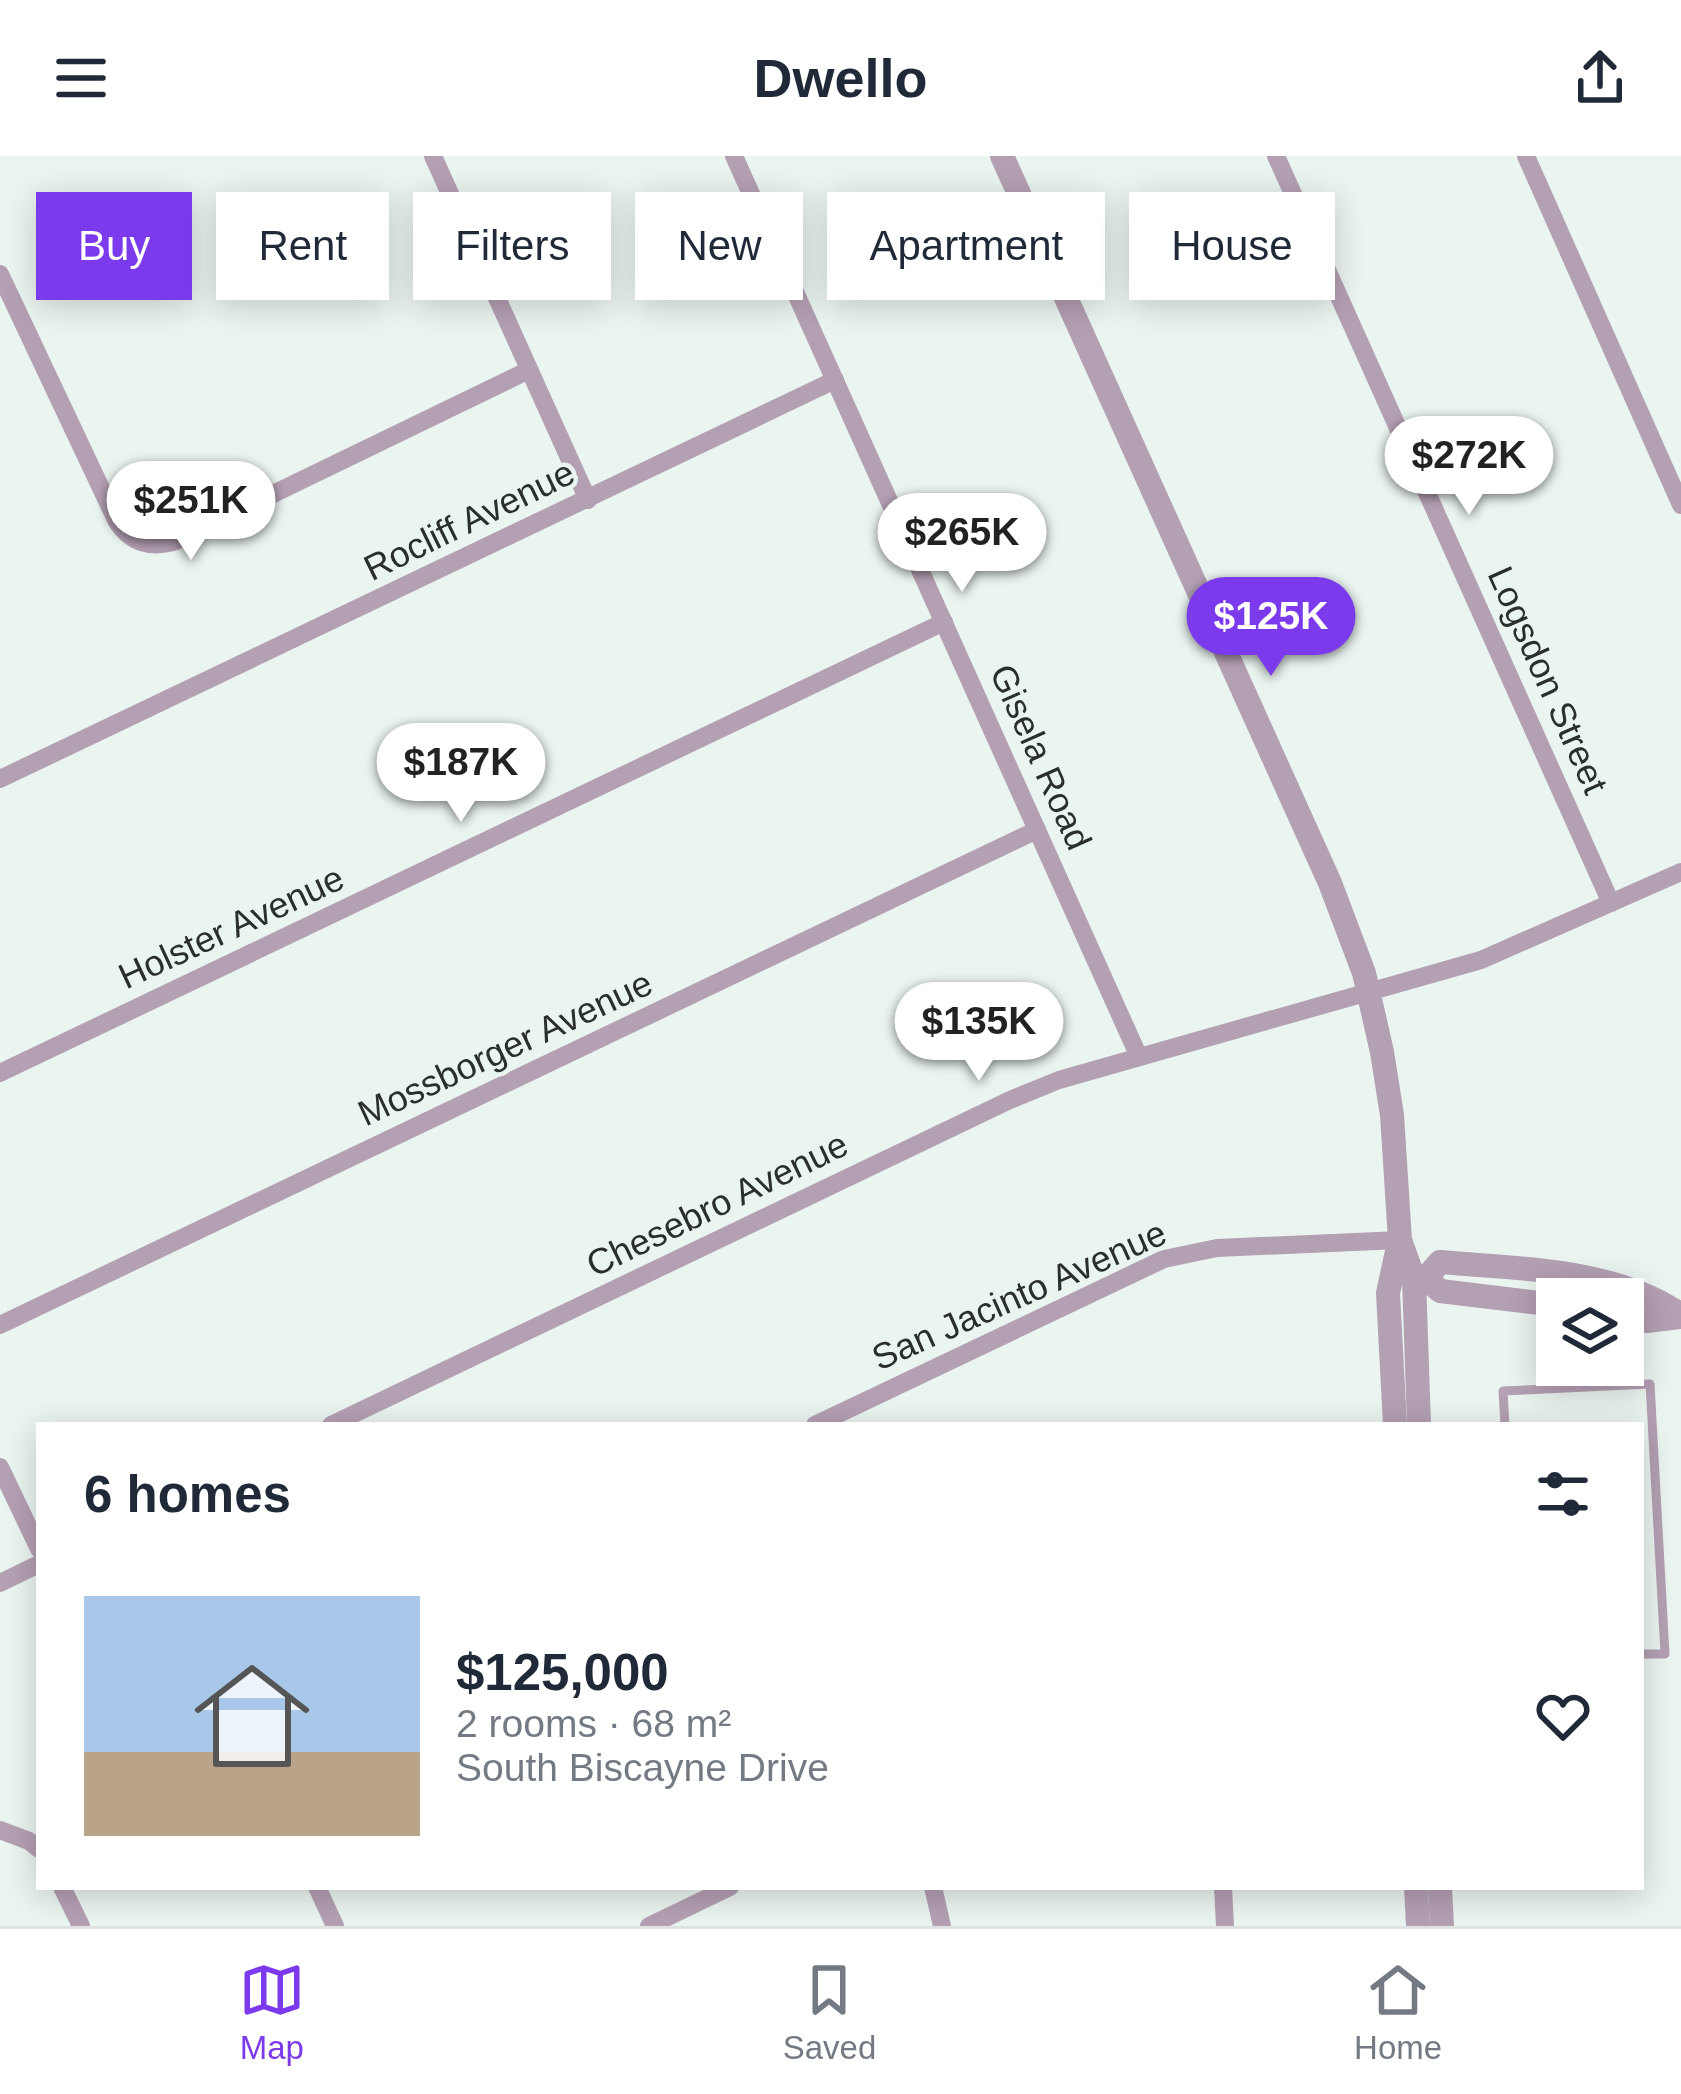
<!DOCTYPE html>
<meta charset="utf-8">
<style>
body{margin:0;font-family:Helvetica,sans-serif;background:#f6f6f7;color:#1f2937;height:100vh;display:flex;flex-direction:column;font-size:45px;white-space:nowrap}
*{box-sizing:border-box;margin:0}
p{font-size:39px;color:#747a83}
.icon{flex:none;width:66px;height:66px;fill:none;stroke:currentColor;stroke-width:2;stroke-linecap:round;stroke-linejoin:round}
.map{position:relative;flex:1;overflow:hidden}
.sheet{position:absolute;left:36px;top:1266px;width:1608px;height:468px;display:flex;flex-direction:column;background:#fff;border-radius:0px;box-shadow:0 6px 30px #0003}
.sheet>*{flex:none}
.banner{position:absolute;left:36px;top:36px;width:1611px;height:108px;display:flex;gap:24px}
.controls{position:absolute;left:1536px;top:1122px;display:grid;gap:24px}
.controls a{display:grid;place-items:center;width:108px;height:108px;border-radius:0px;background:#fff;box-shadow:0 6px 30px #0003;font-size:60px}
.price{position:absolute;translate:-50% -102px;padding:0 27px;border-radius:42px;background:#fff;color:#222;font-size:39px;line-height:78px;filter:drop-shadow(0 3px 6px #0008)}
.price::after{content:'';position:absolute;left:50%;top:72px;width:36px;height:27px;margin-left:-18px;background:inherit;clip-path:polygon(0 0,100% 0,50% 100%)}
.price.selected{background:#7c3aed;color:#fff}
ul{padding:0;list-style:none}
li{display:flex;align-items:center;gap:36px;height:300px;padding:0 48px}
li span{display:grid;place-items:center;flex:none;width:336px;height:240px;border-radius:0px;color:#555}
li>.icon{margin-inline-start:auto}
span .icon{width:144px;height:144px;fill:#fffc;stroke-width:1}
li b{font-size:51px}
h2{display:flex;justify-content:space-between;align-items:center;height:144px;padding:0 48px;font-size:51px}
.chip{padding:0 42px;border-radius:0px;background:#fff;box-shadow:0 6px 30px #0003;font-size:42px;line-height:108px}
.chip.selected{background:#7c3aed;color:#fff}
header{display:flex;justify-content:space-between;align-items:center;height:156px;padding:0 48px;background:#fff;font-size:54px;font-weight:700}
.menu{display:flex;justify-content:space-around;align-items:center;height:168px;border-top:3px solid #e0e1e3;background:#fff;font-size:33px;color:#747a83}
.menu a{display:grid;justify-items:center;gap:6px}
.menu .selected{color:#7c3aed}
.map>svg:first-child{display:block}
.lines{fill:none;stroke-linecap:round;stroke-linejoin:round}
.service{stroke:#b4a0b3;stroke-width:9}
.minor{stroke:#b4a0b3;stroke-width:18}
.tertiary{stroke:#b4a0b3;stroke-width:24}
.labels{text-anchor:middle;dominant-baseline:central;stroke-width:9;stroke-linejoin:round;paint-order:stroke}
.street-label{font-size:36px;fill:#2a2e2c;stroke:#ebf5f0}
</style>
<header><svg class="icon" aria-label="menu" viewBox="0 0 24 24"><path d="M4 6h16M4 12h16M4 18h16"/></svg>Dwello<svg class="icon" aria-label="share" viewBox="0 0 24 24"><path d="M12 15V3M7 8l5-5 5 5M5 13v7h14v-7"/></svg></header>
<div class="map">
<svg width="1681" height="1770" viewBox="0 0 1681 1770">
<rect width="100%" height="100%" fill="#ebf5f0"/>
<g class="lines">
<polyline class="service" points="1505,1269 1503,1235 1650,1228 1665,1498 1641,1498"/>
<g class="minor">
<polyline points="433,0 588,344"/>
<polyline points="734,0 1139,901"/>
<polyline points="1276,0 1611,747"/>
<polyline points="1526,0 1681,349"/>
<path d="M 0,118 L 116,364 C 130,387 151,393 176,385 L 529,214"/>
<polyline points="0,623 835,224"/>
<polyline points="0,917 944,466"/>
<polyline points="0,1169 1037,674"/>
<polyline points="331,1269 1010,944 1059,924 1481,804 1681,716"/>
<polyline points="815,1269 1164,1103 1217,1092 1400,1084"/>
<polyline points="0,1311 39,1393"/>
<polyline points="0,1427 39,1408"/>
<polyline points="0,1674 29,1685 39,1693"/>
<polyline points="62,1731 81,1770"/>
<polyline points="317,1731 335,1770"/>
<polyline points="933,1731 942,1770"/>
<polyline points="1223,1731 1225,1770"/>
<polyline points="649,1770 730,1731"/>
</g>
<g class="tertiary">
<polyline points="1002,0 1330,727 1364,817 1382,896 1392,959 1400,1084 1414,1123 1419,1269"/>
<path d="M 1557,1149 L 1440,1135 L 1426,1122 L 1440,1106 C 1518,1113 1614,1112 1681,1159"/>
<polyline points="1623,1160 1647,1165 1681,1161"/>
<polyline points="1395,1269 1388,1137 1399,1086"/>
<polyline points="1416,1731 1418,1770"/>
<polyline points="1440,1731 1442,1770"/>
</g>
</g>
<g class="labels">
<g class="street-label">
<text transform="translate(469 364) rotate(-26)">Rocliff Avenue</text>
<text transform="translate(1548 524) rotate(66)">Logsdon Street</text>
<text transform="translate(1041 601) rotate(66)">Gisela Road</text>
<text transform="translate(231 771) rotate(-25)">Holster Avenue</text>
<text transform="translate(505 892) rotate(-25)">Mossborger Avenue</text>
<text transform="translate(717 1048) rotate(-26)">Chesebro Avenue</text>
<text transform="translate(1019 1139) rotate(-24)">San Jacinto Avenue</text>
</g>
</g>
</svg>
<div class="controls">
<a><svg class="icon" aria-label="layers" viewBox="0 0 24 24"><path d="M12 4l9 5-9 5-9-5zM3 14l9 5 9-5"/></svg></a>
</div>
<b class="price" style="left:1469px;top:362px">$272K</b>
<b class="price" style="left:191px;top:407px">$251K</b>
<b class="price" style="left:962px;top:439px">$265K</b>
<b class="price selected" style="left:1271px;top:523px">$125K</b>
<b class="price" style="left:461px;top:669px">$187K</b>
<b class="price" style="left:979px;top:928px">$135K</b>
<div class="banner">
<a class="chip selected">Buy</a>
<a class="chip">Rent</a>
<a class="chip">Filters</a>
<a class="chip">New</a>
<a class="chip">Apartment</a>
<a class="chip">House</a>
</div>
<section class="sheet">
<h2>6 homes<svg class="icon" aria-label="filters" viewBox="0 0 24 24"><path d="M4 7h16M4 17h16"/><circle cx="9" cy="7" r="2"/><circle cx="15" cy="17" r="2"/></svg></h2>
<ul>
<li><span style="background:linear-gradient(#a9c7e8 65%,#b9a48a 0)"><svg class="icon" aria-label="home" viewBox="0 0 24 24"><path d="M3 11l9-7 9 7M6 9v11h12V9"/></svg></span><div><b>$125,000</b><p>2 rooms · 68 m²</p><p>South Biscayne Drive</p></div><svg class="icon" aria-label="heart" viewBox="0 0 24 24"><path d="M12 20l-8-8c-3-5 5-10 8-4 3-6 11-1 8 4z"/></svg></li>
</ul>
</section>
</div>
<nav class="menu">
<a class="selected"><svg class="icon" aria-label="map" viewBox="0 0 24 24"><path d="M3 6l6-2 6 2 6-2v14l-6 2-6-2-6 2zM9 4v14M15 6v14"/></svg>Map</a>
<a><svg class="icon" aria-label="saved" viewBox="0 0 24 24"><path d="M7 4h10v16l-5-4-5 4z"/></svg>Saved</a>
<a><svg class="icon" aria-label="home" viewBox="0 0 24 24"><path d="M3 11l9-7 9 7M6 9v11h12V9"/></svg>Home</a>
</nav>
